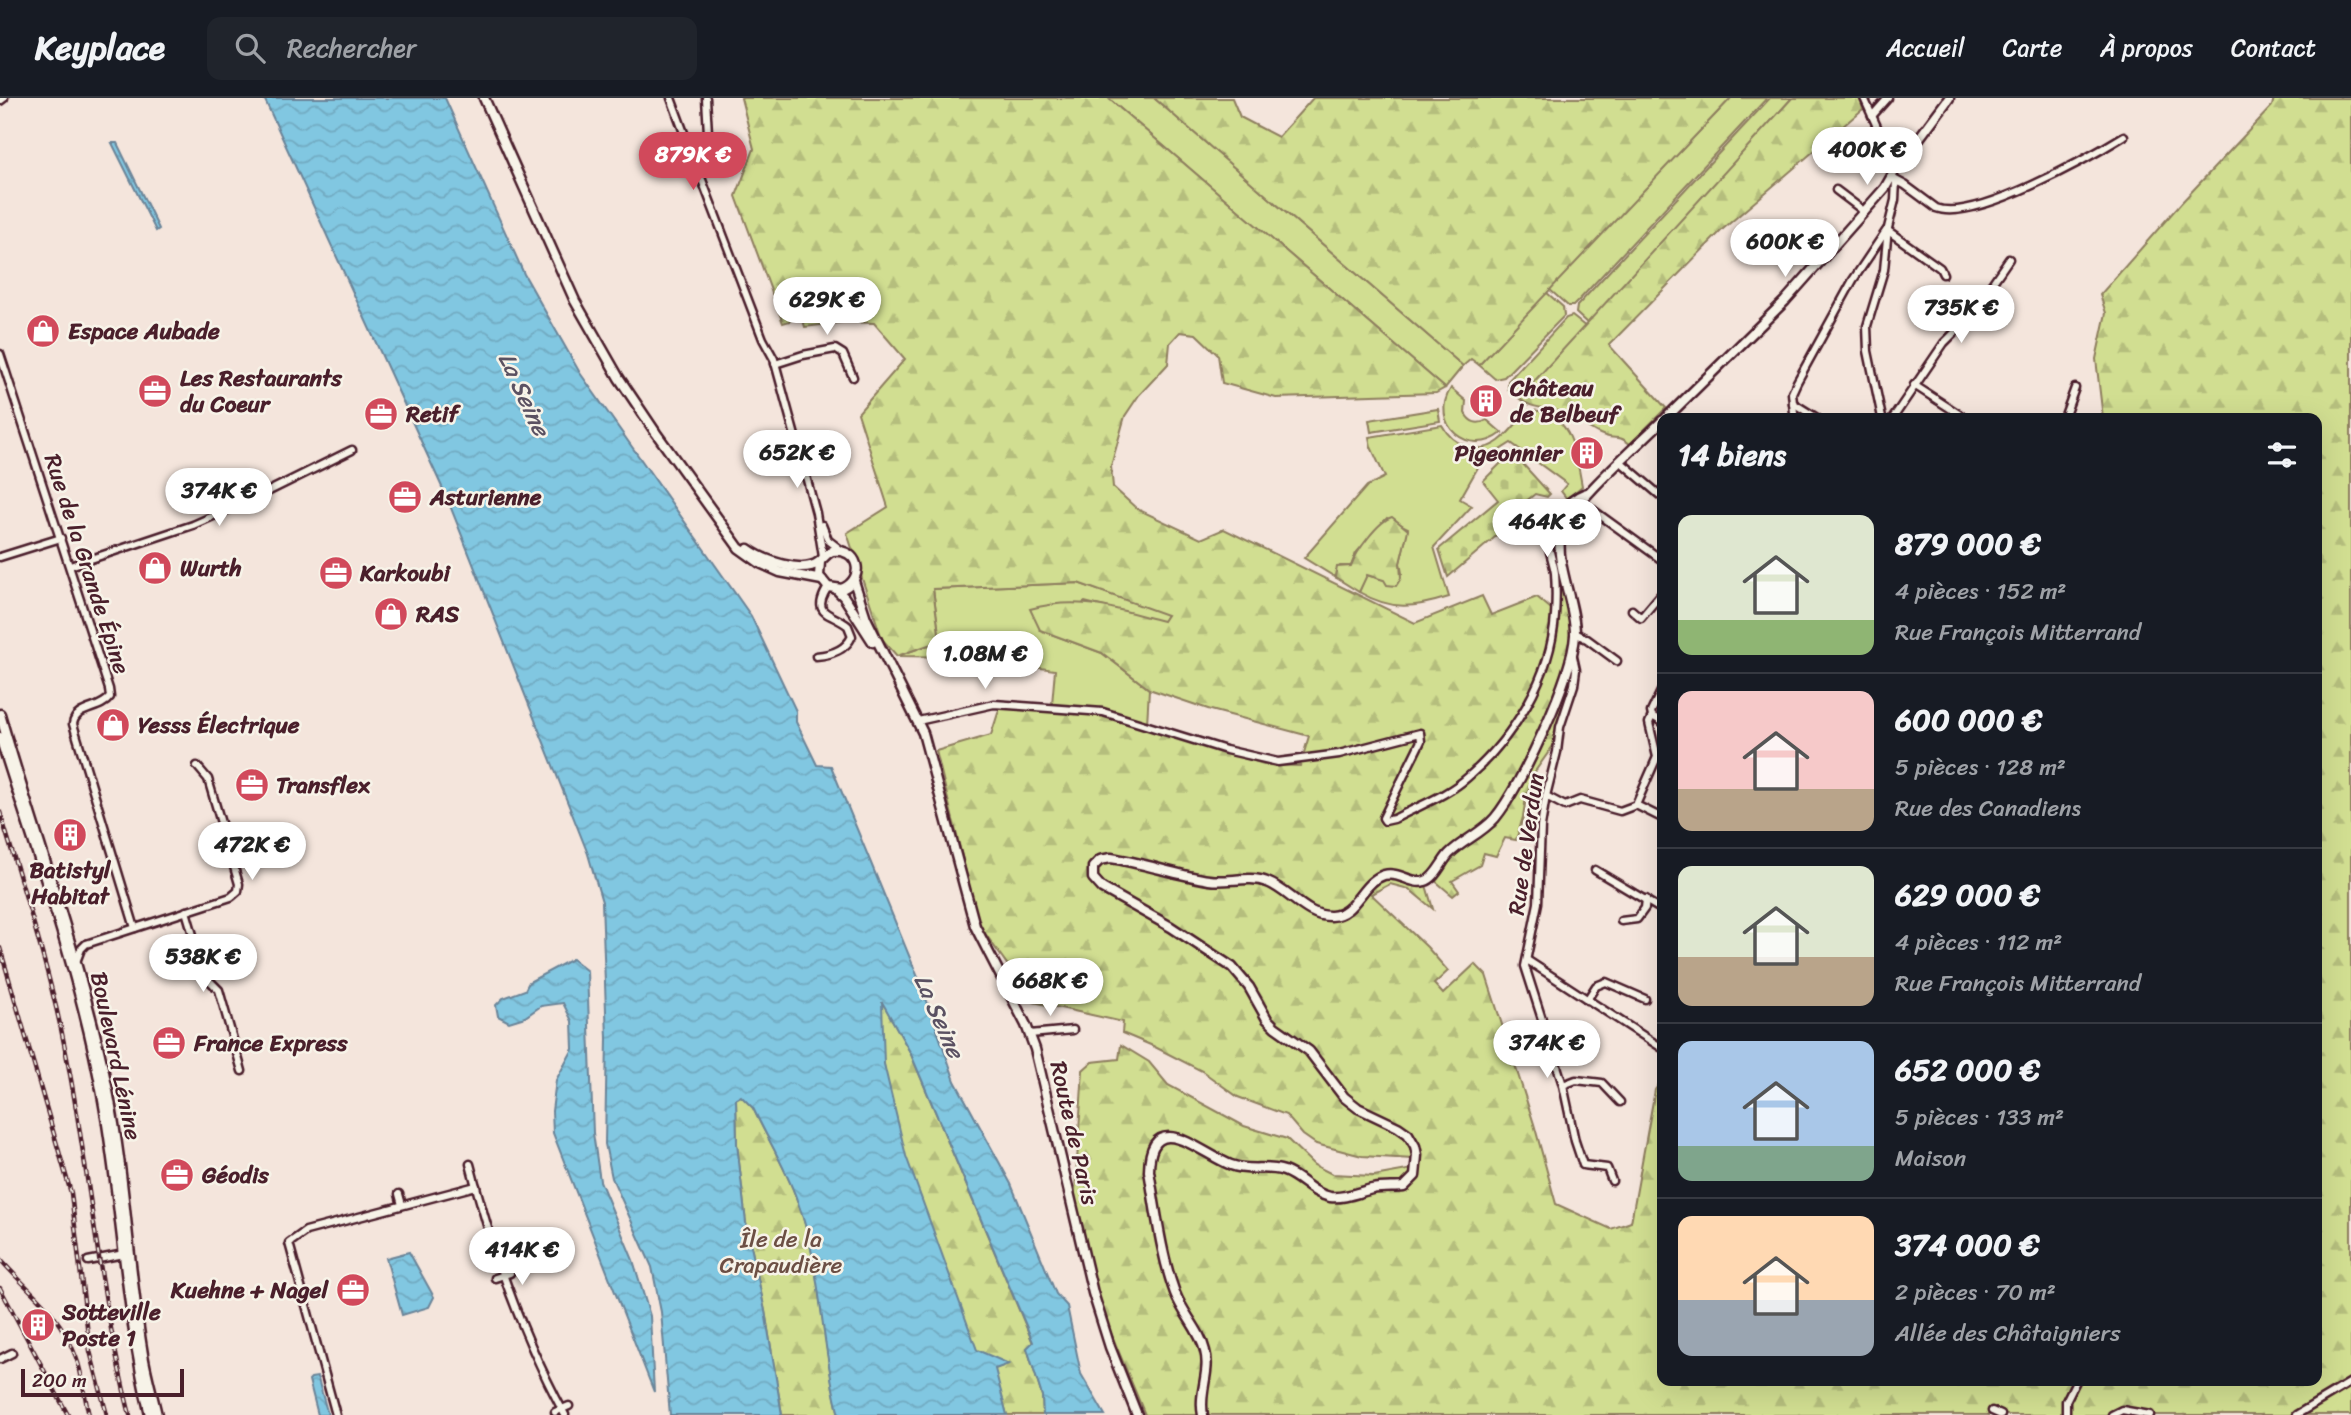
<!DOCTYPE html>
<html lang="fr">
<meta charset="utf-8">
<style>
body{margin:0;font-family:Sriracha,sans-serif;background:#20242c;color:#f1f3f6;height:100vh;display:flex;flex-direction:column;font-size:26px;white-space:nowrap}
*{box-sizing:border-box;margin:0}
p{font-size:23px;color:#9ea1a6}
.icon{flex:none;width:38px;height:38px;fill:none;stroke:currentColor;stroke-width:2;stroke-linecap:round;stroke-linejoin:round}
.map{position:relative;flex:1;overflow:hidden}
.side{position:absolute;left:1657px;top:315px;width:665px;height:973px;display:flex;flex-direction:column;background:#171b24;border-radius:14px;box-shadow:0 7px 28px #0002}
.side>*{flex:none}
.scale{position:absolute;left:21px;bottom:18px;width:163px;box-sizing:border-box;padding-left:7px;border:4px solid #4a1f2b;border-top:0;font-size:19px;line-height:24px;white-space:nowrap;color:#4a1f2b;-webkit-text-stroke:5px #f7f3e8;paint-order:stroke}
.price{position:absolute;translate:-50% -60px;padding:0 16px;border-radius:24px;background:#fff;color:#222;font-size:23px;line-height:46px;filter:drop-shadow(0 2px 4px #0008)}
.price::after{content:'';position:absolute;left:50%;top:42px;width:21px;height:16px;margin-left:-10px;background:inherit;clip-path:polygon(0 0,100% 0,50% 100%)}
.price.current{background:#d1495b;color:#fff}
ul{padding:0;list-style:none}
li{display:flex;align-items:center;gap:21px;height:175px;padding:0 21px}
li+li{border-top:2px solid #363941}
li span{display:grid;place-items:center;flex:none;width:196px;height:140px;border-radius:14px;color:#555}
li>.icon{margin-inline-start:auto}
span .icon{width:84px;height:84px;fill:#fffc;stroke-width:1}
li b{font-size:30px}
h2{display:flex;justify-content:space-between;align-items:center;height:84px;padding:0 21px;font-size:30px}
header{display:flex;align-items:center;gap:42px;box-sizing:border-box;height:98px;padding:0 35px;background:#171b24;border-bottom:2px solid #363941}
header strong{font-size:33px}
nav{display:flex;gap:38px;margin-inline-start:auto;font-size:24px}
.search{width:490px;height:63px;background:#20242c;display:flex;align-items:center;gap:18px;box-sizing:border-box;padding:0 24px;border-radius:14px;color:#9ea1a6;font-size:26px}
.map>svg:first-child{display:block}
.green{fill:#d1de91;stroke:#8e7e5e;stroke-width:2}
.forest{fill:url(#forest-firs);stroke:#8e7e5e;stroke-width:2}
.cemetery{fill:url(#cemetery-stones);stroke:#8e7e5e;stroke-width:2}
.water{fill:url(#water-waves);stroke:#6b8498;stroke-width:2}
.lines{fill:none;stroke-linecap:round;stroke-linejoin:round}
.minor-casing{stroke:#4a1f2b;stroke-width:11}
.major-casing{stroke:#4a1f2b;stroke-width:13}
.minor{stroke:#f7f3e8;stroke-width:6}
.major{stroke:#f7f3e8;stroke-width:8}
.rail-casing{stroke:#4a1f2b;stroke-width:4.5}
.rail{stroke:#f7f3e8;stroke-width:2;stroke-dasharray:5;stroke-linecap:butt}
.labels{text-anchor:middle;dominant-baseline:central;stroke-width:5;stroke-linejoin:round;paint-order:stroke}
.poi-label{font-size:23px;font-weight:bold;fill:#4a1f2b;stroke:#f7f3e8;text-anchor:start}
.street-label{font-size:23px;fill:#4a1f2b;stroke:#f7f3e8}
.park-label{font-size:23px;fill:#6c4f44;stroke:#f7f3e8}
.water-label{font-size:24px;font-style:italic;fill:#5a5162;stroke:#f7f3e8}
</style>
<header>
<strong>Keyplace</strong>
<div class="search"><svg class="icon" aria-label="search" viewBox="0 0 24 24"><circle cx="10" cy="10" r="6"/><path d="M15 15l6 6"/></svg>Rechercher</div>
<nav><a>Accueil</a><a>Carte</a><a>À propos</a><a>Contact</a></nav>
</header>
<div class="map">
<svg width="2351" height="1317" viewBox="0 0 2351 1317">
<defs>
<pattern id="forest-firs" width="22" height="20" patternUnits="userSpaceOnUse" patternTransform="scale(1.75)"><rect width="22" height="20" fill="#d1de91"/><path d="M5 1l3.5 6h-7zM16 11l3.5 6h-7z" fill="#b5be7d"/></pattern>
<pattern id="cemetery-stones" width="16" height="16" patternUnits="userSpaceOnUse" patternTransform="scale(1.75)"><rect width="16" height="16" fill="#d1de91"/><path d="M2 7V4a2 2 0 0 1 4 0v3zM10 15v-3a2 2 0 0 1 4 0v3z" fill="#b5be7d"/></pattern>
<pattern id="water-waves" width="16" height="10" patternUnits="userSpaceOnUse" patternTransform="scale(1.75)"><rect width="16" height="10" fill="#81c7e1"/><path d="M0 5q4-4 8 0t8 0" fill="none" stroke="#71aac1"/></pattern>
</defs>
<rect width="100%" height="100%" fill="#f4e5dc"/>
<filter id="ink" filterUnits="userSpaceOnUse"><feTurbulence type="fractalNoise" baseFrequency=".0143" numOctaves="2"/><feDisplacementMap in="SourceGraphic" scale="14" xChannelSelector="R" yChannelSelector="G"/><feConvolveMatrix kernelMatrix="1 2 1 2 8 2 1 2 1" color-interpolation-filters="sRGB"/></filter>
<g filter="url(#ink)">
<g class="green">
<polygon points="1108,0 1154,0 1463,268 1445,290"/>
<polygon points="1731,0 1767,0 1580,201 1573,208 1568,208 1549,191"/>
<polygon points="1770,0 1792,0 1588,226 1576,215 1577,208"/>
<polygon points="1546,194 1563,209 1564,218 1504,279 1495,281 1479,267"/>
<polygon points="1572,218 1586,229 1519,300 1508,291 1508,283 1566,220"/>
<path d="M 1451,290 L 1466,303 L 1465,315 C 1470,325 1478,327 1487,322 L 1502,335 C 1469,361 1428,326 1451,290 Z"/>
<polygon points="1438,311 1440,323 1371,334 1369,322"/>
<path d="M 1530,312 C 1572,313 1576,356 1582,388 L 1567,401 L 1561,393 L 1567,386 L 1511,345 L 1481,364 L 1460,401 L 1472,408 L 1434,449 L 1449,499 C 1414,510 1392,513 1359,494 L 1366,477 L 1384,482 L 1402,475 L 1400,465 L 1408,430 L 1387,420 L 1356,455 L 1351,468 L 1340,468 L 1336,472 L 1335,479 L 1304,460 L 1367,388 L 1385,379 L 1371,349 L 1369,339 L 1442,327 C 1453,348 1479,358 1499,343 C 1510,335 1518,323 1527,313 Z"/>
<polygon points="1078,485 1167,516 1164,524 1085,504 1040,532 1102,555 1149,591 1147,626 1105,612 1052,606 1055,572 961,559 897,558 940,543 933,491"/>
</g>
<g class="forest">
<path d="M 741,0 L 1108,0 L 1445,290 L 1436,295 L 1276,300 L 1222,285 L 1218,257 L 1196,236 L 1180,234 L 1170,245 L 1168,266 L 1139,297 L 1125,318 L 1111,368 L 1113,389 L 1137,411 L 1201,441 L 1224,431 L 1415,525 L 1482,498 L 1491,517 L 1537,499 L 1557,516 L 1558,484 L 1562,482 L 1571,535 L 1563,571 L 1573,576 L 1572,586 L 1555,645 L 1536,672 L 1526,699 L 1523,719 L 1516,742 L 1505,740 L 1496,758 L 1484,755 L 1480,767 L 1452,783 L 1459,793 L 1453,798 L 1433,781 L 1426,787 L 1433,811 L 1409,791 L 1390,786 L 1371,796 L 1427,849 L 1448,873 L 1434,886 L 1443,896 L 1475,866 L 1486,877 L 1534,1026 L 1556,1106 L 1611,1131 L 1631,1124 L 1655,992 L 1662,982 L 1662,1283 L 2317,1283 L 2317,320 L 2103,320 L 2096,261 L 2106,215 L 2100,197 L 2182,104 L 2272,8 L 2274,0 L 2351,0 L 2351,1317 L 1145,1317 L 1096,1199 L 1074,1109 L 1083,972 L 1092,964 L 1119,961 L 1121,947 L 1149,964 L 1168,987 L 1244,1028 L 1287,1041 L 1314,1067 L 1332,1076 L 1374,1078 L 1413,1071 L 1413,1061 L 1362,1058 L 1316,1046 L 1303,1037 L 1286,1017 L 1238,999 L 1202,973 L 1153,948 L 1122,935 L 1123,924 L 1034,904 L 979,827 L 936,653 L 991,637 L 1000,609 L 1103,617 L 1267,667 L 1300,668 L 1309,638 L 1211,612 L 1149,591 L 1102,555 L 1040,532 L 1030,511 C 1080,497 1115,511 1163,523 L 1167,517 L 1078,485 L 933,491 L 940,543 L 897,558 L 882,541 L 847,435 L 888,409 L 858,315 L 905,261 L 874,225 L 845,224 L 805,229 L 802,219 L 783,225 L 736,98 L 754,51 Z"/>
<polygon points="1154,0 1232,0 1240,19 1278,39 1313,0 1731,0 1479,267 1471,261 1463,268"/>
<path d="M 1792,0 L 1859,0 L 1863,11 L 1723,131 L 1609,247 L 1666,310 L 1630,346 C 1617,336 1617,342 1605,338 C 1589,333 1576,318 1561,314 C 1546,309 1530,311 1519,300 Z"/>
<path d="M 1392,419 L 1408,432 L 1400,465 L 1401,480 L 1396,488 L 1387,487 L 1384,482 L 1367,477 L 1359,494 L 1335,479 L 1337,469 L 1351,468 C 1356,454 1378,423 1392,419 Z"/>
<path d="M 882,903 L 910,954 L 1033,1245 L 1027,1250 L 1042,1298 L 1043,1317 L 1007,1317 L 994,1271 L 1008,1266 L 977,1253 C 941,1162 900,1064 884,967 C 880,946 882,924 882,903 Z"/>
<path d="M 741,998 L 753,1010 C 767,1040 786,1070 797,1102 C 823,1171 821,1246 839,1317 L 782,1317 L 765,1213 L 746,1125 L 737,1046 L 736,1000 Z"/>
</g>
<polygon class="cemetery" points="1512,354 1550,396 1547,399 1535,396 1511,415 1507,429 1448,479 1439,451 1498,402 1483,383"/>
<g class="water">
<path d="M 264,0 L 445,0 L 524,176 L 580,275 L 751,518 L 796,613 L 796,624 L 817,667 L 831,668 L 922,889 L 955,983 L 1011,1086 L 1056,1196 L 1067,1208 L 1081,1276 L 1105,1317 L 1043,1317 L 1042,1298 L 1027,1250 L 1033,1244 L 910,954 L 882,904 L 884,966 L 906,1058 L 977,1252 L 1009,1266 L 995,1271 L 1007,1317 L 839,1317 C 820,1246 823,1171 797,1102 C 786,1070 767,1040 753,1010 L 741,998 L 736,1001 L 737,1046 L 746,1125 L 765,1213 L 782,1317 L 670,1317 L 661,1214 L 652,1169 L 612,1080 L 605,1046 L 607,940 L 602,804 L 588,756 L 447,400 Z"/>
<polygon points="112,45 117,45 159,131 156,133"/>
<polygon points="572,861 587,873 593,1035 600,1083 633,1162 650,1218 654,1294 553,1035 552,1013 556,982 573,951 572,923 563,905 541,908 525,919 509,924 498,918 496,907 503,900 525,892 529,884"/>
<polygon points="409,1154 434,1199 429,1209 402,1217 386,1160"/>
<polygon points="317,1279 318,1281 328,1317 318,1317 309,1282 311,1280"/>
</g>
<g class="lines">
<g class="minor-casing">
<g id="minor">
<polyline points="671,0 690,51 698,62 699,74 763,241 774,261 816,415 823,459"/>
<polyline points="1864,0 1893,64"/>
<polyline points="0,3 4,0"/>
<polyline points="1872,18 1888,0"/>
<polyline points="698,62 709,53 706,0"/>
<path d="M 1892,80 L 1905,87 L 1936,110 C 1974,125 2090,59 2124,38"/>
<polyline points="1836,92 1865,114"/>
<polyline points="1887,132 1940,170 1943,176"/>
<path d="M 0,256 L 109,591 L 110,599 C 100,613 76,608 73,626 L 135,830"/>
<polyline points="775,266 803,257 835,251 843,256 853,279"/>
<polyline points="1914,287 1965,320"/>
<polyline points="1793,305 1817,320"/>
<polyline points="1794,315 1792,295 1797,284 1853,182 1886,133"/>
<polyline points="1882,320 1868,253 1867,228 1884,172 1888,130 1895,102 1896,83"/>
<polyline points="1893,320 1944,245 1967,222 2009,161"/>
<polyline points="2064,320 2075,290"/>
<polyline points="1621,364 1662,399"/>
<polyline points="1582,404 1662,462"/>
<polyline points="822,427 828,442 841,452"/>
<polyline points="0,459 61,440"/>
<polyline points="70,468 193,427 263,396 352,352"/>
<polyline points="1632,512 1641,520 1662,495"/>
<polyline points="1575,535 1587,541 1617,563"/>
<polyline points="1572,554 1576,572 1574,587 1560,629 1557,654 1546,698 1541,728 1538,805 1525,868 1563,987 1575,1043 1583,1067 1607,1070 1612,1083"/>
<path d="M 816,558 C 830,557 846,552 852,538 L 848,528 C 831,514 810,518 828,489"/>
<polyline points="1652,618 1662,624"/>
<path d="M 918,623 L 994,606 L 1103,614 L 1226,652 L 1278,664 L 1339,656 L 1420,635 L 1421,643 L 1383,720 L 1385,723 L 1394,721 C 1418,708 1447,698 1468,679 C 1514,639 1551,579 1555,518 C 1556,504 1556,489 1555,475 C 1553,461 1546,447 1547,433 C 1557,416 1570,397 1591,393"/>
<polyline points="1546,698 1565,708 1580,702 1620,713 1636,707 1657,659 1649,625 1652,618 1651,614 1662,591"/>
<polyline points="1636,707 1662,720"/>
<polyline points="1595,772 1662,812"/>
<polyline points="186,813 203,871 208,881 219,892 242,973"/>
<polyline points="1621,823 1637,821 1645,810 1646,801"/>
<polyline points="1527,862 1662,950"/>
<polyline points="76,864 81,851 86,846 231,799 238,793 239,786 208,681 197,668"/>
<polyline points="1587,902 1596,888 1606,884 1645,901"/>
<polyline points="1030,936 1073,932"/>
<polyline points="1563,987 1576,982 1602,985 1620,1004"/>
<path d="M 470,1066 C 492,1153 522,1238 565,1317"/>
<polyline points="399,1096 402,1107"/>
<polyline points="88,1163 124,1156"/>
<polyline points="495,1180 510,1175"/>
<polyline points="0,1261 12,1255"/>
<polyline points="1992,1313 2001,1317"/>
<polyline points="555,1314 569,1308"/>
<polyline points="336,1317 289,1145 306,1133 476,1088"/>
<polyline points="2066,1317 2066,1303 2076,1283"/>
<polyline points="2112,1317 2122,1312 2150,1317"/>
<polyline points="2296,1317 2351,1284"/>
</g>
</g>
<g class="major-casing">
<g id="major">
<polyline points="484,0 575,203 619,280 656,335 739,450 760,465 780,474 822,482"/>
<polyline points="1666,320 1785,203 1885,90 1893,76 1893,64 1908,55 1949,0"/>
<path d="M 748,451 C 763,462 802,477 819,464 C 824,460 826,456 832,453 C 858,449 867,480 842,491 L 828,489 L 819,478 L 820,464"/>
<polyline points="854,483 866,520 923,635 975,828 1026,927 1035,951 1093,1195 1110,1249 1137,1317"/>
<polyline points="836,491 844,499 873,544"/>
<path d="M 0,616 C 36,742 82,865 108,993 C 125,1077 128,1165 142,1250 C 145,1272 152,1295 157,1317"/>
<path d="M 0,639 C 37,758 81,878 103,1002 C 122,1106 125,1214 150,1317"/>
<path d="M 1203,1317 C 1198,1295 1211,1274 1205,1253 C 1200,1232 1183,1216 1175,1195 C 1161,1157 1156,1113 1149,1073 C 1150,1006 1203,1057 1231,1067 C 1248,1074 1267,1067 1284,1073 C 1301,1079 1311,1095 1330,1099 C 1344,1101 1359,1094 1372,1091 C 1382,1089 1394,1090 1404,1089 L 1415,1078 L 1417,1057 L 1415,1048 L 1408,1036 L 1398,1029 L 1358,1010 L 1344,999 L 1309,953 L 1275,929 L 1267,921 L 1249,889 L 1232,869 L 1171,829 L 1102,790 L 1093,780 L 1093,769 L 1100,762 L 1111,760 C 1144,765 1176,777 1209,782 C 1228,785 1249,777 1267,784 C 1289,792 1306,819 1331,818 C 1356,817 1361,784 1384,777 C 1399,773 1412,787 1425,783 C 1435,781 1442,763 1449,756 C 1463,742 1481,736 1495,720 C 1521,689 1573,577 1575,537 C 1576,505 1552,461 1562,432 C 1573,403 1638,347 1662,323"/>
</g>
</g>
<use href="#minor" class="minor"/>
<use href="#major" class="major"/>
<g class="rail-casing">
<g id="rail">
<path d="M 0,714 C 24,794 50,873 66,955 C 90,1075 99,1198 130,1317"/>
<polyline points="0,850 71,1095 90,1253 107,1317"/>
<path d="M 0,1161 C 31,1197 58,1211 76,1259 C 83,1277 84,1298 89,1317"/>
<polyline points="0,1190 68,1317"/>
</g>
</g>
<use href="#rail" class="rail"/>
</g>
</g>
<defs>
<g id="shop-disc" transform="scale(1.75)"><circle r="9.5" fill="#d1495b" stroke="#f7f3e8"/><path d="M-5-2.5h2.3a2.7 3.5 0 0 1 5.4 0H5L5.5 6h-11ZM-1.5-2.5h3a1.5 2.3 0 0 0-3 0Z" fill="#fff"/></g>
<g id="office-disc" transform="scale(1.75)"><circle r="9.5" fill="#d1495b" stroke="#f7f3e8"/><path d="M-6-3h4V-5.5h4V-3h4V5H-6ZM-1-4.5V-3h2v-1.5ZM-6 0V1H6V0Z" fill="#fff"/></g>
<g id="building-disc" transform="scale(1.75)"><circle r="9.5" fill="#d1495b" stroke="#f7f3e8"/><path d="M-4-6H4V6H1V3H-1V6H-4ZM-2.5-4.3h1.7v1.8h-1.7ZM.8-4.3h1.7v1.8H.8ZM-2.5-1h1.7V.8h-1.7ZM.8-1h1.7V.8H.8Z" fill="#fff"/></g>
</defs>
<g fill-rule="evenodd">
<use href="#shop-disc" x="43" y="233"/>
<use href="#office-disc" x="155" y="293"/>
<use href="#building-disc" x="1486" y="303"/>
<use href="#office-disc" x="381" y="316"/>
<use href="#building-disc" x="1587" y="355"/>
<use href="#office-disc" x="405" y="399"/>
<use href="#shop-disc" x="155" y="470"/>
<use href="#office-disc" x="336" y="475"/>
<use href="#shop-disc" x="391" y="516"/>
<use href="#shop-disc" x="113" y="627"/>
<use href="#office-disc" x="252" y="687"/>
<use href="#building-disc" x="70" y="737"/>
<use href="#office-disc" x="169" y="945"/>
<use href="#office-disc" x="177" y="1077"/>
<use href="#office-disc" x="353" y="1192"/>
<use href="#building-disc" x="38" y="1227"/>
</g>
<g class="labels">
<g class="poi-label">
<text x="68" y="233">Espace Aubade</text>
<text x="180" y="280">Les Restaurants<tspan x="180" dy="26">du Coeur</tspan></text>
<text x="1510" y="290">Château<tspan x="1510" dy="26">de Belbeuf</tspan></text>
<text x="406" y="316">Retif</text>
<text x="1562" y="355" text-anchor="end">Pigeonnier</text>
<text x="430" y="399">Asturienne</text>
<text x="180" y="470">Wurth</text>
<text x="360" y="475">Karkoubi</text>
<text x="416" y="516">RAS</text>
<text x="138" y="627">Yesss Électrique</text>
<text x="276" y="687">Transflex</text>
<text x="70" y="772" text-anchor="middle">Batistyl<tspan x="70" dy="26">Habitat</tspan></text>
<text x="194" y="945">France Express</text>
<text x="202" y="1077">Géodis</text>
<text x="328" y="1192" text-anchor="end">Kuehne + Nagel</text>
<text x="62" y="1214">Sotteville<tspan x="62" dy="26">Poste 1</tspan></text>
</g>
<g class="street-label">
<text transform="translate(87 466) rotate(72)">Rue de la Grande Épine</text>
<text transform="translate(1526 746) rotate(-82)">Rue de Verdun</text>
<text transform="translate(116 958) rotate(78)">Boulevard Lénine</text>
<text transform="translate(1074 1035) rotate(77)">Route de Paris</text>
</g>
<g class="park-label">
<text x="781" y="1141">Île de la<tspan x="781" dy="26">Crapaudière</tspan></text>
</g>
<g class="water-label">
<text transform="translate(524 296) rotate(65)">La Seine</text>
<text transform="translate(939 918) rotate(66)">La Seine</text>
</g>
</g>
</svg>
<div class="scale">200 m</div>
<b class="price" style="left:1867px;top:89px">400K €</b>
<b class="price current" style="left:693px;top:94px">879K €</b>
<b class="price" style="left:1785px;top:181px">600K €</b>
<b class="price" style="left:827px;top:239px">629K €</b>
<b class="price" style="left:1961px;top:247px">735K €</b>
<b class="price" style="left:797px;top:392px">652K €</b>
<b class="price" style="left:219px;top:430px">374K €</b>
<b class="price" style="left:1547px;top:461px">464K €</b>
<b class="price" style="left:985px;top:593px">1.08M €</b>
<b class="price" style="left:252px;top:784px">472K €</b>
<b class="price" style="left:203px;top:896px">538K €</b>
<b class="price" style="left:1050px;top:920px">668K €</b>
<b class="price" style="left:1547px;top:982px">374K €</b>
<b class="price" style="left:522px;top:1189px">414K €</b>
<section class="side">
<h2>14 biens<svg class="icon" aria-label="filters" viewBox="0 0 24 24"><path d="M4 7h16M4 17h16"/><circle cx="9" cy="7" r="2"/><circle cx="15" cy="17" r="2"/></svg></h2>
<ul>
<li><span style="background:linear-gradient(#dfe7d0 75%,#8fb573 0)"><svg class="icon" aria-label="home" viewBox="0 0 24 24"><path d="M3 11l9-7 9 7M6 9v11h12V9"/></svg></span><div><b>879 000 €</b><p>4 pièces · 152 m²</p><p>Rue François Mitterrand</p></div></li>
<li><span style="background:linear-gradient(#f6c9c9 70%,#b9a48a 0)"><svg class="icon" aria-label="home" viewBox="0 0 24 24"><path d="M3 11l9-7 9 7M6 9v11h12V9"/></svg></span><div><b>600 000 €</b><p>5 pièces · 128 m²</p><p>Rue des Canadiens</p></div></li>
<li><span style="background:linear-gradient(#dfe7d0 65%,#b9a48a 0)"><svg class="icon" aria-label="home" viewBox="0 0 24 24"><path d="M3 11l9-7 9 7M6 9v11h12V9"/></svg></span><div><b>629 000 €</b><p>4 pièces · 112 m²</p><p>Rue François Mitterrand</p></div></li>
<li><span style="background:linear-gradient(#a9c7e8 75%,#7fa58c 0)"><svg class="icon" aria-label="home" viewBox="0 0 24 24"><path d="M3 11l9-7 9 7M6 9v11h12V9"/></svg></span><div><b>652 000 €</b><p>5 pièces · 133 m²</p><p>Maison</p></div></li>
<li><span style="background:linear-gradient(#ffd9b3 60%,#9aa5b1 0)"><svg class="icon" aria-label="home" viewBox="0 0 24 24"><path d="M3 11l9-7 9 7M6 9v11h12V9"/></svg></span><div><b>374 000 €</b><p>2 pièces · 70 m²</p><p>Allée des Châtaigniers</p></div></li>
</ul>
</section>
</div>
